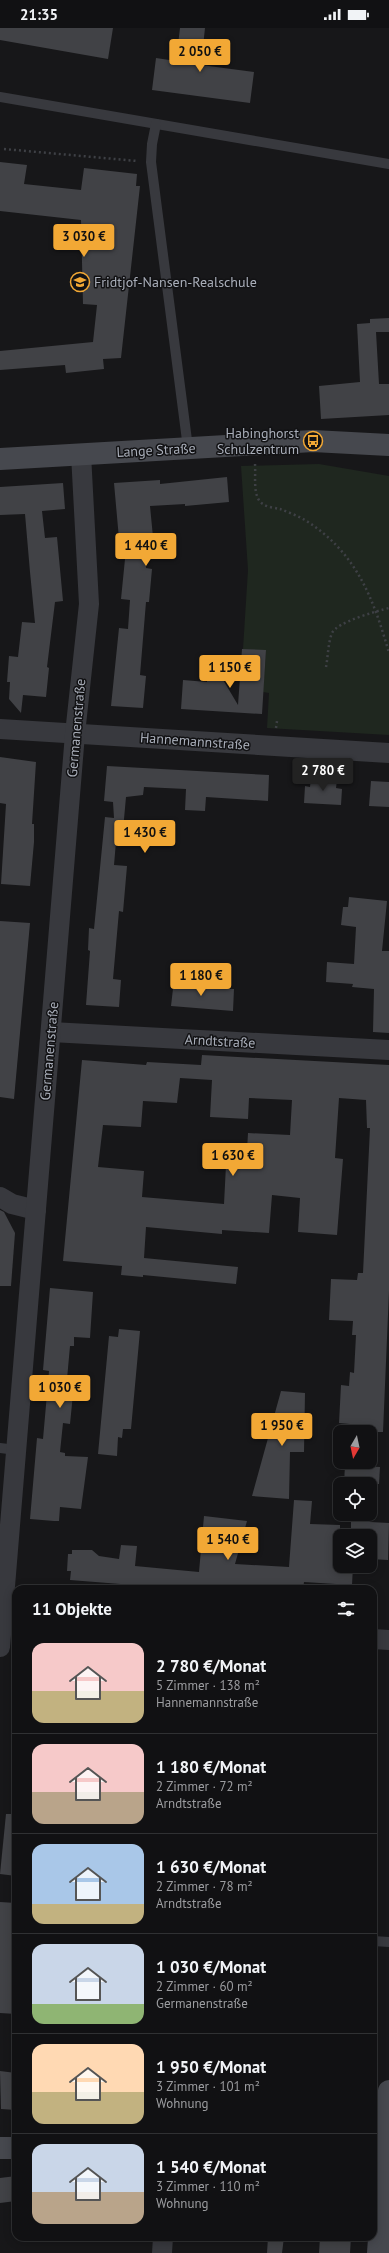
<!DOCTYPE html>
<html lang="de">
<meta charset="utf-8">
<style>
body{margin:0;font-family:"PT Sans",sans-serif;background:#1e1f21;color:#f1f3f6;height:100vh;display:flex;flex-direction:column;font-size:15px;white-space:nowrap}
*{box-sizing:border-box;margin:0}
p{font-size:13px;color:#9c9da0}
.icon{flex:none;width:22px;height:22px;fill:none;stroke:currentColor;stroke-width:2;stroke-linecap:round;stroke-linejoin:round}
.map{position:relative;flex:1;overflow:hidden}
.panel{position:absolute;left:12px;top:1557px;width:365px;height:656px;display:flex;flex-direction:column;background:#111113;border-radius:12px;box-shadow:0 2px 10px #0003,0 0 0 1px #303133}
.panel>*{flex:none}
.needle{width:26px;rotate:189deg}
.tools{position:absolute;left:333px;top:1397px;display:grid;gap:8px}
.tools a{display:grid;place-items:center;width:44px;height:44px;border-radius:8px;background:#111113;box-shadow:0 2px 10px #0003,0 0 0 1px #303133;font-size:20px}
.price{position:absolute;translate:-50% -34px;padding:0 9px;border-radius:4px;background:#f2a835;color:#111;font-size:13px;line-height:26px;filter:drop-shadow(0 1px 2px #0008)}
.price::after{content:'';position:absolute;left:50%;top:24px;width:12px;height:9px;margin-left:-6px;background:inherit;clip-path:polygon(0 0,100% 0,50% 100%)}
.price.on{background:#222;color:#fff}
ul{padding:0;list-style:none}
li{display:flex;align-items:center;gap:12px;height:100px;padding:0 20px}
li+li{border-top:1px solid #303133}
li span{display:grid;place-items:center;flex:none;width:112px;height:80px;border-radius:12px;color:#555}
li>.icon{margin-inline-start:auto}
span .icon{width:48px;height:48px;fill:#fffc;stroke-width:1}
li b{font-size:17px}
h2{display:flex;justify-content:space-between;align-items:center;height:48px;padding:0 20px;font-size:17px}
.status{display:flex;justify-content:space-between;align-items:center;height:28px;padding:0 20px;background:#111113;direction:ltr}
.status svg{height:11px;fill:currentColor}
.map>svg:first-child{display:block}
.green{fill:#1f271f}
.building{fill:#414246;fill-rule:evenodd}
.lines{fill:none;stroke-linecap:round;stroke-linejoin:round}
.path{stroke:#3e4045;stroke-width:2.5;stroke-dasharray:2 3;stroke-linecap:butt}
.lane{stroke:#38393e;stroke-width:10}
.street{stroke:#38393e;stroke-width:20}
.secondary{stroke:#46484e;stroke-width:22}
.labels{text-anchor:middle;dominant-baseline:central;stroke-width:3;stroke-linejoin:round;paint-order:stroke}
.poi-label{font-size:14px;fill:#a9aeb9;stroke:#121214;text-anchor:start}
.street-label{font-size:14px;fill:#a9aeb9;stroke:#121214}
</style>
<div class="status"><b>21:35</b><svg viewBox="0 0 49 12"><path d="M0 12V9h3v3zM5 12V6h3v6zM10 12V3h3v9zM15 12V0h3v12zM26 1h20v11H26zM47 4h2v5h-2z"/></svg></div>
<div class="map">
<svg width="389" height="2225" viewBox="0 0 389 2225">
<rect width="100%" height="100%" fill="#171719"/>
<polygon class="green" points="319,436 389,448 389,707 267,700 269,665 263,664 266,623 243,621 248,542 241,438"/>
<g class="building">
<polygon points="0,0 113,0 108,31 0,12"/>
<polygon points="180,0 205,0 201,37 254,44 250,75 152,62 156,30 176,33"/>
<polygon points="0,134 27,137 24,156 81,162 84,140 137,146 136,158 140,158 121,330 103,331 104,341 66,345 65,337 0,342 0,323 93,314 97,277 83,276 81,192 0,183"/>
<polygon points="389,290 389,304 376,304 379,356 389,356 389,387 321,391 319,358 360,354 357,296 370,295 370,291"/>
<polygon points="227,449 229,474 185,478 185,476 150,478 153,509 144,510 146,540 152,541 149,574 146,574 140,647 146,648 143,680 111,678 119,600 128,601 130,572 121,571 126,521 120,522 114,455 160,452 160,456"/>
<polygon points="63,455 65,481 42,483 45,510 57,509 63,573 55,574 47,639 49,640 46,669 23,667 21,685 9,671 10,654 7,654 9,628 18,629 22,594 35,595 30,544 25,486 0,487 0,459"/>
<polygon points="242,621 266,622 262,686 181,681 183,652 207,654 207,644 219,645 238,677"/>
<polygon points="0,729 36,734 32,796 34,796 34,814 30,858 1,856 6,776 0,775"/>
<polygon points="107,738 269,747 268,773 206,769 205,783 185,782 186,761 144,759 143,767 126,769 123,802 117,802 114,837 127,838 123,884 119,883 113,951 121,952 119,979 86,977 90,923 88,922 89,900 94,901 105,789 114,790 113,774 104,773"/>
<polygon points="311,750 337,752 336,760 342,761 341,777 304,775 305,758 310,759"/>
<polygon points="371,753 389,754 389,779 369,778"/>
<polygon points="349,869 387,873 382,923 389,923 389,1005 373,1004 374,961 352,959 353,956 326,954 327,934 354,936 356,899 341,897 343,879 348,879"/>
<polygon points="0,893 30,895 14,1071 0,1069"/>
<polygon points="174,952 203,954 202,960 234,961 233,983 171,978"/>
<path d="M 202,1027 L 389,1037 L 389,1263 L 383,1404 L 349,1404 L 350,1396 L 339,1395 L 341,1357 L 349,1358 L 350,1344 L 354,1345 L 356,1307 L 352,1307 L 353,1293 L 329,1292 L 331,1251 L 357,1252 L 358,1245 L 363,1245 L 370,1100 L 367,1100 L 366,1072 L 339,1070 L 335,1130 L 343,1131 L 337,1207 L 298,1204 L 300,1170 L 272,1167 L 269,1205 L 222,1202 L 222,1206 L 146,1199 L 144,1230 L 238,1239 L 236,1256 L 143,1247 L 143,1249 L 121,1247 L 122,1238 L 63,1233 L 82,1032 L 146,1037 L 147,1034 L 201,1037 ZM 180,1050 L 212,1052 L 210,1089 L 248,1091 L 249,1070 L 292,1072 L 290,1107 L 248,1105 L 246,1139 L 226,1137 L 224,1176 L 142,1169 L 144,1143 L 98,1139 L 103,1097 L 141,1099 L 143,1073 L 177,1075 Z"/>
<polygon points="0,1182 4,1184 15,1205 11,1258 0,1258"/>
<polygon points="50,1260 93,1264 90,1310 74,1309 74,1318 70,1318 66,1362 73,1363 72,1376 70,1396 63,1395 60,1424 65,1425 65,1428 88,1429 81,1481 60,1479 59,1493 54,1493 30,1491 37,1410 43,1411 49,1343 43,1342"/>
<polygon points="119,1301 140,1303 131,1401 123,1401 122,1410 118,1409 117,1428 98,1426 109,1308 118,1309"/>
<polygon points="281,1363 305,1365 304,1424 290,1424 289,1471 252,1468"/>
<polygon points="345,1437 380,1439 379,1456 344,1456"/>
<polygon points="294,1472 312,1473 310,1496 340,1497 340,1538 353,1538 352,1557 304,1554 303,1561 220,1559 220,1561 132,1561 133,1557 70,1552 71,1543 67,1543 68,1526 72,1526 72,1522 92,1522 99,1528 119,1531 121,1517 137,1518 135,1538 199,1544 204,1488 247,1493 235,1536 289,1539"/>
<polygon points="351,1493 389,1495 388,1532 370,1531 370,1508 351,1508"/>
<polygon points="6,1786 16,1786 16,1848 0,1846"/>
<polygon points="0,1874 16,1875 16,1986 0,1985"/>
<polygon points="0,2043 16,2045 16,2082 1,2081"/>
<polygon points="16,2148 16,2173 0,2175 0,2150"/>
<polygon points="268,2209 284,2209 282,2225 267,2225"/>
<polygon points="320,2209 351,2209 350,2225 319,2225"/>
</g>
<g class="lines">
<g class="path">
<polyline points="4,121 137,133"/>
<path d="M 255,436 C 256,447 252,470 263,476 C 267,479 275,480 280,481 C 288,484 298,488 305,492 C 356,524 373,569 389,625"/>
<path d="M 326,639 C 328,629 328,615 332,605 C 337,594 377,583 389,580"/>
<polyline points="276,700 277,693"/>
</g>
<g class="lane">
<polyline points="0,69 389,136"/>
<polyline points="156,96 152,116 151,134 188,420"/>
<polyline points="0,1420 16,1422"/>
<polyline points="373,1913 389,1914"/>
</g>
<g class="street">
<polyline points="0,701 389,725"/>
<polyline points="51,1004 389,1022"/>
<polyline points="0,1169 12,1176 36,1182"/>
<polyline points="373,1611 389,1612"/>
<polyline points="0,1619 75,706 89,576 81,426"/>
<polyline points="162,2225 163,2209"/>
</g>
<g class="secondary">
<polyline points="0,431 313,413 389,417"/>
<polyline points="0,2120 16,2120"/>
<polyline points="378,2225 389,2063"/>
</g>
</g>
<defs>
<g id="school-ring" transform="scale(1)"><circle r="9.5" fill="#121214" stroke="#f2a835" stroke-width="1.5"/><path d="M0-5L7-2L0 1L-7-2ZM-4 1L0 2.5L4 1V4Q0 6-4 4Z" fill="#f2a835"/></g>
<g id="bus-ring" transform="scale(1)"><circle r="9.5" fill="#121214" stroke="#f2a835" stroke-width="1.5"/><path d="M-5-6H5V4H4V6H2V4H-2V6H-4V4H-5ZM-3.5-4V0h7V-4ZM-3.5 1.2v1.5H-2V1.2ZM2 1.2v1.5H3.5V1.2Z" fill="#f2a835"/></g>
</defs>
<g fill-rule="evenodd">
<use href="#school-ring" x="80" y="254"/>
<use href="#bus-ring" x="313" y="413"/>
</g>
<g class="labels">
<g class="poi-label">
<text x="94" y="254">Fridtjof-Nansen-Realschule</text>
<text x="299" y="405" text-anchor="end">Habinghorst<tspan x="299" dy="16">Schulzentrum</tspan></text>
</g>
<g class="street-label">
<text transform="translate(156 422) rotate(-3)">Lange Straße</text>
<text transform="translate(76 700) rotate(-85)">Germanenstraße</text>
<text transform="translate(195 713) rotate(4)">Hannemannstraße</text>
<text transform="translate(220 1013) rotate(3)">Arndtstraße</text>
<text transform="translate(49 1023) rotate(-85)">Germanenstraße</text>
</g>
</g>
</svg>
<div class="tools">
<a><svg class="needle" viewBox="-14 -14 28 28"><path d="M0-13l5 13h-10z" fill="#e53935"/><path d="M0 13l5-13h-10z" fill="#9c9da0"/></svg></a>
<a><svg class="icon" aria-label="locate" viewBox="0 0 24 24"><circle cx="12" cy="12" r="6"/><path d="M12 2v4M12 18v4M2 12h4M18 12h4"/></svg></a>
<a><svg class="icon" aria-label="layers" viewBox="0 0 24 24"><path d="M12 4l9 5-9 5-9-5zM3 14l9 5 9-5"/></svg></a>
</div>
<b class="price" style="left:200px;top:45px">2 050 €</b>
<b class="price" style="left:84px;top:230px">3 030 €</b>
<b class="price" style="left:146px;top:539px">1 440 €</b>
<b class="price" style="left:230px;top:661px">1 150 €</b>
<b class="price on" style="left:323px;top:764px">2 780 €</b>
<b class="price" style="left:145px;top:826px">1 430 €</b>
<b class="price" style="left:201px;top:969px">1 180 €</b>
<b class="price" style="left:233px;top:1149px">1 630 €</b>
<b class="price" style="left:60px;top:1381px">1 030 €</b>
<b class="price" style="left:282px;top:1419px">1 950 €</b>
<b class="price" style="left:228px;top:1533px">1 540 €</b>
<section class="panel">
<h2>11 Objekte<svg class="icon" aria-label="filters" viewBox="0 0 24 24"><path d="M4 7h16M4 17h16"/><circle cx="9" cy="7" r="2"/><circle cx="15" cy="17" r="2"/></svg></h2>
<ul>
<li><span style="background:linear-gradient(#f6c9c9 60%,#c2b280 0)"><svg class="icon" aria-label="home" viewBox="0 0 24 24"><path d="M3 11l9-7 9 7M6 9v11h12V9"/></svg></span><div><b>2 780 €/Monat</b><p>5 Zimmer · 138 m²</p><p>Hannemannstraße</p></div></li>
<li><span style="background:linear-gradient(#f6c9c9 60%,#b9a48a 0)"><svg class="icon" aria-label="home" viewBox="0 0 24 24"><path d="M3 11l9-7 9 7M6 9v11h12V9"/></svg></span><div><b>1 180 €/Monat</b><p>2 Zimmer · 72 m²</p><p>Arndtstraße</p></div></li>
<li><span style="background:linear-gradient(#a9c7e8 75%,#c2b280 0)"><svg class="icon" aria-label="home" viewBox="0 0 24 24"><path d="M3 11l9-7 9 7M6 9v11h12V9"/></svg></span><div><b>1 630 €/Monat</b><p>2 Zimmer · 78 m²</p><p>Arndtstraße</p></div></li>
<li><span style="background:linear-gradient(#c9d6e8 75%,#8fb573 0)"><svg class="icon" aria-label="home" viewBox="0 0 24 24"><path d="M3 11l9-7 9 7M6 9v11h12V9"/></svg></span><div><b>1 030 €/Monat</b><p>2 Zimmer · 60 m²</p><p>Germanenstraße</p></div></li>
<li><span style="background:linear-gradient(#ffd9b3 60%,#c2b280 0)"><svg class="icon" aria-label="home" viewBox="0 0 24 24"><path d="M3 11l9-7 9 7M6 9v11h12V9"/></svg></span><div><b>1 950 €/Monat</b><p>3 Zimmer · 101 m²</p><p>Wohnung</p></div></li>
<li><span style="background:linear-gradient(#c9d6e8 60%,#b9a48a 0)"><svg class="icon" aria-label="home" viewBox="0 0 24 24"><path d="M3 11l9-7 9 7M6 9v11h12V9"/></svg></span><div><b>1 540 €/Monat</b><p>3 Zimmer · 110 m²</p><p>Wohnung</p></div></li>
</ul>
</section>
</div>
